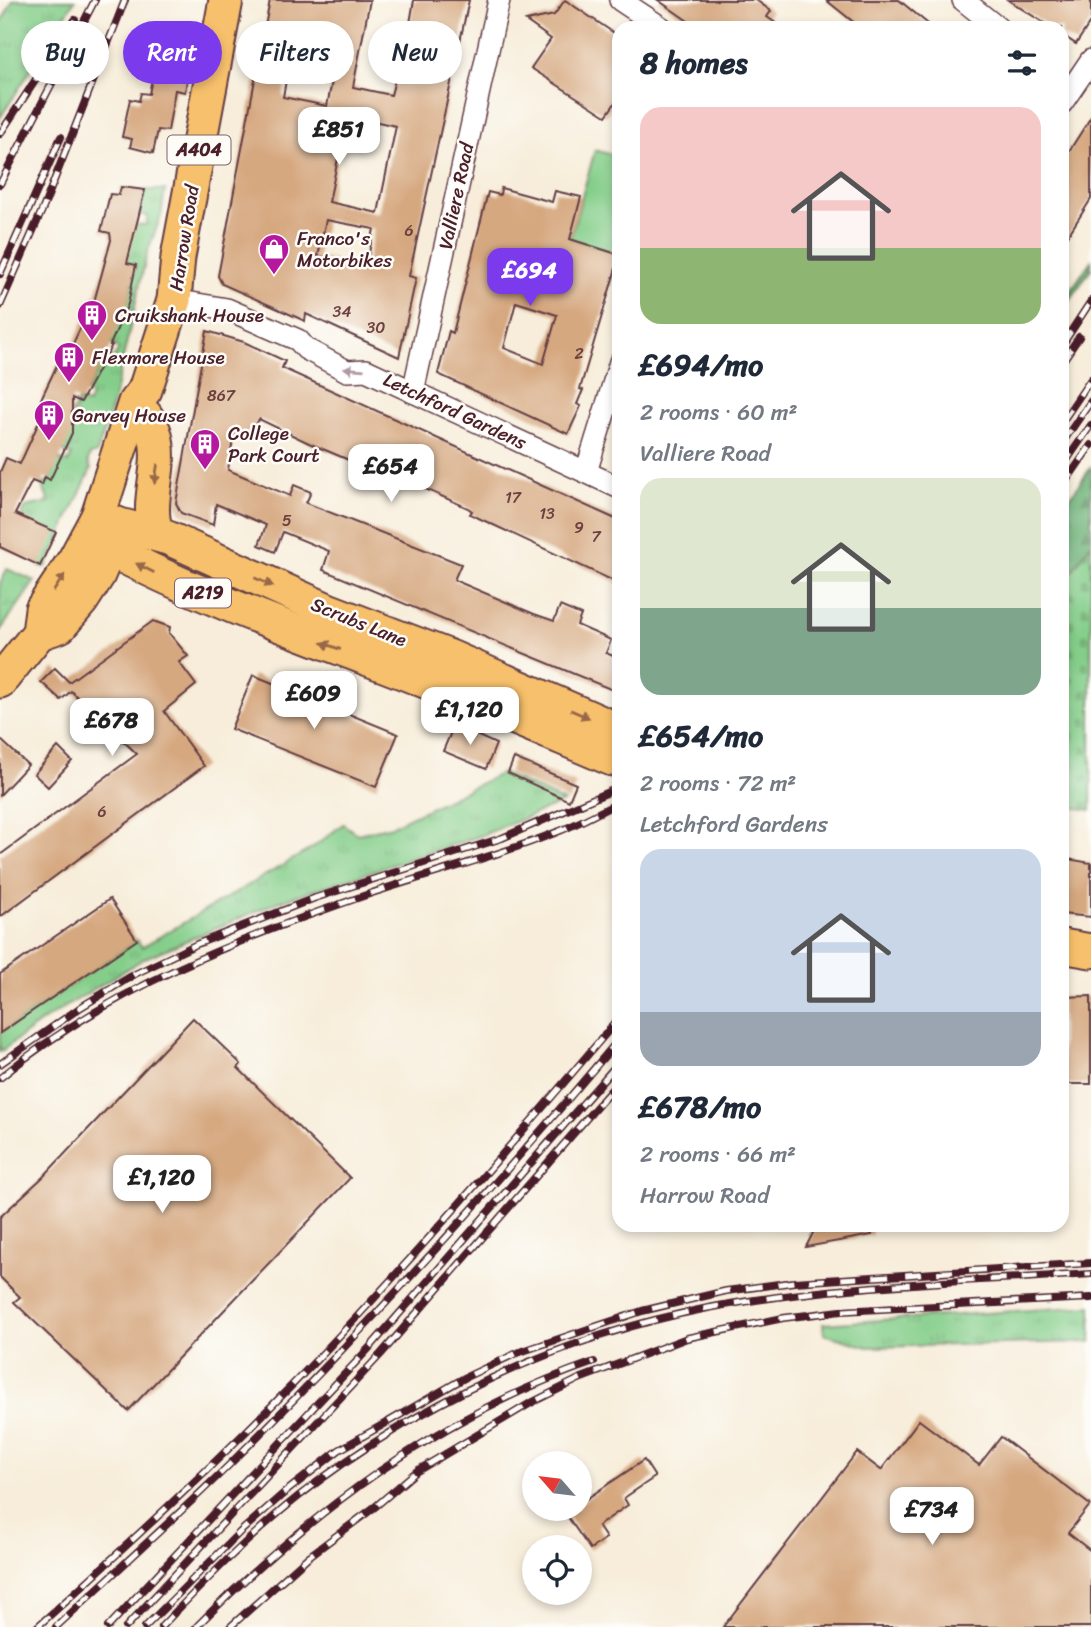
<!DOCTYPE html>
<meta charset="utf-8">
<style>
body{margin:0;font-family:Sriracha,sans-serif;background:#f2f2f3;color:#1f2937;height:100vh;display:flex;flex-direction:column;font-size:26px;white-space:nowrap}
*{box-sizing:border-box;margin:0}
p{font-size:23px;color:#747a83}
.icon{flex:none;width:38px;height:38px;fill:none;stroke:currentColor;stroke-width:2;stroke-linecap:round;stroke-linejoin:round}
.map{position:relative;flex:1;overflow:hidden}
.drawer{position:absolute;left:612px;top:21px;width:457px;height:1211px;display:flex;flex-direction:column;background:#fff;border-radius:21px;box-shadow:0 4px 10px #0003}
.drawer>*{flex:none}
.banner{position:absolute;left:21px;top:21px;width:486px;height:63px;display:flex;gap:14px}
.needle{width:46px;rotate:298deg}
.fabs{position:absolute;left:522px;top:1451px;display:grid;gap:14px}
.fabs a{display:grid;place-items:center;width:70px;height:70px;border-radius:50%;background:#fff;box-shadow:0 4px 10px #0003;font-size:35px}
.price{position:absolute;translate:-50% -60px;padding:0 16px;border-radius:14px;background:#fff;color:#222;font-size:23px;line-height:46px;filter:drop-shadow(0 2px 4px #0008)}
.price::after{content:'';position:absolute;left:50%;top:42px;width:21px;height:16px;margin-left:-10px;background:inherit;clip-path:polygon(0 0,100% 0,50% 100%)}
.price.selected{background:#7c3aed;color:#fff}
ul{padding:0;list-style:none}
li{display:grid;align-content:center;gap:14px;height:371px;padding:0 28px}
li span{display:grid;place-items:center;height:217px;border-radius:21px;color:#555}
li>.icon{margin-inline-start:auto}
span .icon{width:126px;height:126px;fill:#fffc;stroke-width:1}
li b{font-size:30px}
h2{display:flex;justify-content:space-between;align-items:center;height:84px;padding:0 28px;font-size:30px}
.tag{padding:0 24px;border-radius:32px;background:#fff;box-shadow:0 4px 10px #0003;font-size:24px;line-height:63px}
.tag.selected{background:#7c3aed;color:#fff}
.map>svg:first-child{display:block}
.grass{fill:url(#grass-tufts);stroke:#67765a;stroke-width:2}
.forest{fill:url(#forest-firs);stroke:#5a6850;stroke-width:2}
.cemetery{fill:url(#cemetery-stones);stroke:#67765a;stroke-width:2}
.pitch{fill:#84ce8a;stroke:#67765a;stroke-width:2}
.building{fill:#d6a880;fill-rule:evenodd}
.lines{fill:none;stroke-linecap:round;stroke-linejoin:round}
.minor-casing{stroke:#643e45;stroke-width:24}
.primary-casing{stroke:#643e45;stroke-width:37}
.minor{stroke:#fff;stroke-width:21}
.primary{stroke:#f7c06c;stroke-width:33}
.rail-casing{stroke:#4a1f2b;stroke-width:8}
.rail{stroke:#fdfcf7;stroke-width:5;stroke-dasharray:16;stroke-linecap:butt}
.oneway{fill:#ae9aa0}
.oneway2{fill:#986748}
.labels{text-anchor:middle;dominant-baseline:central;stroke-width:5;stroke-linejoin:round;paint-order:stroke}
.number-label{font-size:16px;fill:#6d4140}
.shield{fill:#fdfcf7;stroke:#806168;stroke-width:2}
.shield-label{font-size:18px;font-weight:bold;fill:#4a1f2b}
.street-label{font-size:19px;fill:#4a1f2b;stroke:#fdfcf7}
.poi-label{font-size:19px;fill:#4a1f2b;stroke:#fdfcf7;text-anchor:start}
</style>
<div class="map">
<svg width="1091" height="1627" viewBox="0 0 1091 1627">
<defs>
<pattern id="grass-tufts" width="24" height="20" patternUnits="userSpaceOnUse" patternTransform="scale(1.75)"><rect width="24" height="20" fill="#84ce8a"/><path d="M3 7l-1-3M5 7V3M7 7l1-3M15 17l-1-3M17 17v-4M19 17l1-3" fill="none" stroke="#74b077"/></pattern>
<pattern id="forest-firs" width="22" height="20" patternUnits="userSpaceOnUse" patternTransform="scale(1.75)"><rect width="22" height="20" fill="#6bb176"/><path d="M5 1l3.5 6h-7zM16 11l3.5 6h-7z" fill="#5a8f61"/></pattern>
<pattern id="cemetery-stones" width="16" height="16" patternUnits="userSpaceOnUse" patternTransform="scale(1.75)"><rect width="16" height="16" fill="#84ce8a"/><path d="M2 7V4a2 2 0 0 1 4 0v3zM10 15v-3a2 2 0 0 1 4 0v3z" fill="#74b077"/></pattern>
</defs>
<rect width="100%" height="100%" fill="#fdfcf7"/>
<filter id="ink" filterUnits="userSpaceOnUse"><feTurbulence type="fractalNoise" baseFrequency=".0143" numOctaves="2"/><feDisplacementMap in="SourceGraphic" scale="14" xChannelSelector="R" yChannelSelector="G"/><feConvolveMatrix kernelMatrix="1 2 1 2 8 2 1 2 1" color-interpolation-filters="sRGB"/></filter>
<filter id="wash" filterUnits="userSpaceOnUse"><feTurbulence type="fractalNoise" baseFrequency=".00686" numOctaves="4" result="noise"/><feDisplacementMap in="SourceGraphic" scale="28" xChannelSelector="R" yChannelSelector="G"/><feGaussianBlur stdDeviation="1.57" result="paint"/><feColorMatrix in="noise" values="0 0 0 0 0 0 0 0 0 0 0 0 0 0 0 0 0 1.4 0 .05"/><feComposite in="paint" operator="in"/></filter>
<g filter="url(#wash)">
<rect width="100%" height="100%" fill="#f7edda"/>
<g class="grass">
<polygon points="13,0 75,0 0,118 0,25"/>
<path d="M 145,190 L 165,190 L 161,216 L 147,253 L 112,406 L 97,453 L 90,455 L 88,461 L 91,469 L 46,567 L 40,566 L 21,517 L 26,507 L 49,502 L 42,485 L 50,480 L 58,459 L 68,463 L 72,455 L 62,451 L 74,424 L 69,421 L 78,401 L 88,404 L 91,396 L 86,393 L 106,355 L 114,358 L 119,349 C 104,341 101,325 85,318 L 95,296 L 128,302 L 136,265 L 117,261 L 136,225 L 146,225 L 148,216 L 139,214 Z"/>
<polygon points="7,569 35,581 0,631 0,583"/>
<polygon points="502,773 564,802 480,836 283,900 145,958 44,1020 0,1052 0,1033 137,940 142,947 314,847 343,824 357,834 392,826"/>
<polygon points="1091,1306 1091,1342 868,1347 824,1334 823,1324"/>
</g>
<g class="forest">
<polygon points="1091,261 1091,269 1062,312 1062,303"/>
<polygon points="1091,467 1091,544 1062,585 1062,509"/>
</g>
<polygon class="cemetery" points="1091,544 1091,810 1062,806 1062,585"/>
<polygon class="pitch" points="595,150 619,157 619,255 570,239"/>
<g id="blocks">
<g class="building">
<path d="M 270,0 L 370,0 L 353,87 L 391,95 L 401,57 L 404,58 L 414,0 L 469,0 L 409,276 L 416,278 L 399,357 L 306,314 L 305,321 L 222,284 L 218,276 ZM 290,58 L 335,67 L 327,106 L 283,97 ZM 347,115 L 396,126 L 378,213 L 329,202 ZM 326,220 L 374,229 L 366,267 L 318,256 Z"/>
<polygon points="565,0 620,37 620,96 606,116 531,68 551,39 526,21 554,15"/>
<polygon points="658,0 756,0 771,11 767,17 783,28 698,28"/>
<polygon points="826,0 899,0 933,28 861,28"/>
<polygon points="1008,0 1091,0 1091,21 1076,44 1062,35 1062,28 1052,28"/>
<polygon points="165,38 193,44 185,92 175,90 168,131 158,130 153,153 130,147 132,139 122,137 130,99 139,101 141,93 149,94 155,64 159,65"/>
<polygon points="1091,117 1091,199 1062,245 1062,162"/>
<polygon points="121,187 145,190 127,263 136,265 128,304 110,345 112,345 81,402 72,398 72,433 50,480 45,477 42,485 32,481 15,514 56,532 40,566 0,547 0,472 6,458 20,464 48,402 41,399 57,365 62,367 85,318 89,320 111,240 110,233 101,231 110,194 119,195"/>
<path d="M 501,188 L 552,202 L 555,191 L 581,197 L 570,239 L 620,255 L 580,389 L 583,390 L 577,404 L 581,406 L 568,434 L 438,374 L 449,331 L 453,333 L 488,192 L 500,195 ZM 516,302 L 557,315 L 543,364 L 504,348 Z"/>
<polygon points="207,331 244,342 285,361 282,368 620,521 620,584 470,514 472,511 468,508 390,473 389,477 311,444 259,419 251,436 234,433 228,470 290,496 294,485 311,492 306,503 461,564 454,580 534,614 554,621 560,606 581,615 577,625 611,640 606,653 620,659 620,693 323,570 329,551 283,532 275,552 259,545 266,525 216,504 213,525 181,513 176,503"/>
<polygon points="153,621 170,627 169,633 188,656 179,662 196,685 164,711 204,766 0,917 0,855 137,754 71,691 61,700 41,682 55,668 69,682"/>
<polygon points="253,675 398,734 376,787 231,729"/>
<polygon points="454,725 496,744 486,769 443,751"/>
<polygon points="0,739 28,765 0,795"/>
<polygon points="58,747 72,761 48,787 34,774"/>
<polygon points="514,758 576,784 569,801 508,773"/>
<polygon points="1062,858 1091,863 1091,917 1062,914"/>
<polygon points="110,899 137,940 0,1033 0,974"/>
<polygon points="1091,996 1091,1084 1062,1084 1062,997"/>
<polygon points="193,1018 241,1064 238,1068 350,1178 128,1411 14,1302 20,1297 0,1277 0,1217 43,1177"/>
<polygon points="817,1225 871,1225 872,1235 806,1247"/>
<polygon points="919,1420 979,1465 1001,1437 1090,1505 1068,1533 1091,1551 1091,1627 723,1627 857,1452 881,1470"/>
<polygon points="644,1460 655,1477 624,1498 628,1505 598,1526 606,1538 590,1549 565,1513 573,1508 579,1508 579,1504"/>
</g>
</g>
</g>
<g filter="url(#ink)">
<use href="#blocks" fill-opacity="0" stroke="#643e45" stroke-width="2"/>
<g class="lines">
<g class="minor-casing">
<g id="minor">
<polyline points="620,0 662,28"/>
<polyline points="963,0 998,28"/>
<polyline points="1062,103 1091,60"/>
<polyline points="174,300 227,309 298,340 306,349 347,371 366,370 620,488"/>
<polyline points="413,392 499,0"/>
<polyline points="586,472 620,362"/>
</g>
</g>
<g class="primary-casing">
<g id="primary">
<path d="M 145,415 C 149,421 154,428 155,435 C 164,469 144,502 157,534"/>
<polyline points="98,516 120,525 168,538 330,611 450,657 620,731"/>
<path d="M 87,537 C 199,600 321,639 440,687 C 498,710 555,735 612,759 L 620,759"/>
<polyline points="39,633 60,626 82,600 98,575 117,531"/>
<polyline points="0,681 39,633 42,609 75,559 98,516 135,402 145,390 174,300 178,257 226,0"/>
<polyline points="1062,946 1091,951"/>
</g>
</g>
<use href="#minor" class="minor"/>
<use href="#primary" class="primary"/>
<g class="rail-casing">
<g id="rail">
<polyline points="0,134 75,20"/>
<polyline points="0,184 95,0"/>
<polyline points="0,274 61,137"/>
<polyline points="0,306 44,206 125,0"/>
<polyline points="1062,345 1091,301"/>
<polyline points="1062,362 1079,337"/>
<polyline points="1062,422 1091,379"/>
<polyline points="1062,443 1091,401"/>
<polyline points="1062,467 1091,425"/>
<polyline points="1062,487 1091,445"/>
<polyline points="0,1064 81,1007 135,974 197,944 315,898 502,838 620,787"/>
<path d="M 0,1078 C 109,988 243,937 375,892 C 435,872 498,856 557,832 C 578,824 599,812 620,802"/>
<path d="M 37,1627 C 141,1533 244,1438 339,1336 C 436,1233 528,1125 620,1017"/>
<path d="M 56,1627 C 114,1573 173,1520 230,1464 C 367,1328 496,1186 620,1038"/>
<polyline points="108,1627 372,1345 620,1061"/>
<polyline points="126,1627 381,1354 620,1080"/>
<polyline points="145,1627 240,1532 283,1494 339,1450 466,1377 517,1353 642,1311 726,1291 794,1282 1091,1263"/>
<path d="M 161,1627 C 204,1582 250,1535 299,1496 C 418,1403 559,1337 708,1308 C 834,1284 963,1282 1091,1274"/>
<path d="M 196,1627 C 312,1511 437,1416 594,1362"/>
<polyline points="230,1627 308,1557 376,1506 417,1471 529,1404 579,1379 687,1338 783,1318 841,1311 1091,1298"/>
</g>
</g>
<use href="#rail" class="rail"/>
</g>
<defs><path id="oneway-solid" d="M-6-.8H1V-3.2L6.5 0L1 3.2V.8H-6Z" transform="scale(1.75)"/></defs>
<use class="oneway" href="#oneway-solid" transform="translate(354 369) rotate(-175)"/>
<g class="oneway2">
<use href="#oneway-solid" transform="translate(156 474) rotate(99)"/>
<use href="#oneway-solid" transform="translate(145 568) rotate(-153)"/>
<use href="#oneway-solid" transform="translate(264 582) rotate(24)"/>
<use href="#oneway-solid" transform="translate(59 583) rotate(-57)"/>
<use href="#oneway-solid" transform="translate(331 646) rotate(-160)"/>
<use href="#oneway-solid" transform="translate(580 714) rotate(23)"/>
</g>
</g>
<defs>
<g id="shop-pin" transform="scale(1.575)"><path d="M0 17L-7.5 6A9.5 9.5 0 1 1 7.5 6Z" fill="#b5179e" stroke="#fdfcf7"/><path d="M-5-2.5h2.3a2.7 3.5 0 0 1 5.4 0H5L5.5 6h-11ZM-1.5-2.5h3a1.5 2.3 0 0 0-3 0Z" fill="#fff"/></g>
<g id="building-pin" transform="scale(1.575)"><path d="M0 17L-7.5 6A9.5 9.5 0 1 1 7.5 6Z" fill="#b5179e" stroke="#fdfcf7"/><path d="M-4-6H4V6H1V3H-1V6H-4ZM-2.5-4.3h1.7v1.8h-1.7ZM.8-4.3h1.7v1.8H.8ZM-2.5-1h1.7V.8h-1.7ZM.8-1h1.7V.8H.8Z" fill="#fff"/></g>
</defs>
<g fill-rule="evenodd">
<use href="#shop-pin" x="274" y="249"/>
<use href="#building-pin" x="92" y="315"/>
<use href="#building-pin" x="69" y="357"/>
<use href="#building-pin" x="49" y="415"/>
<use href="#building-pin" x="205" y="444"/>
</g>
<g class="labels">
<g class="number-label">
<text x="409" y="230">6</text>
<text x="342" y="311">34</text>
<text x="376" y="327">30</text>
<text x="579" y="353">2</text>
<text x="221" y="395">867</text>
<text x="513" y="497">17</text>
<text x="547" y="513">13</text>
<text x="287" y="520">5</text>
<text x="579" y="527">9</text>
<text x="596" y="536">7</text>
<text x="102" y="811">6</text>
</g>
<g class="shield">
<rect x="167.5" y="135.5" width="63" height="29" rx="5"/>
<rect x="175" y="578.5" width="56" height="29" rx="5"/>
</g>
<g class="shield-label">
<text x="199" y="150">A404</text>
<text x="203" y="593">A219</text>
</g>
<g class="street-label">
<text transform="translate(456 196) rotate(-78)">Valliere Road</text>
<text transform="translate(184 238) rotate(-81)">Harrow Road</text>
<text transform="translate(455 411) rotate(25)">Letchford Gardens</text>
<text transform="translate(359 622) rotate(22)">Scrubs Lane</text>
</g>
<g class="poi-label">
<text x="297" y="238">Franco's<tspan x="297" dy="22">Motorbikes</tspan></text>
<text x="115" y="315">Cruikshank House</text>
<text x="92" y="357">Flexmore House</text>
<text x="72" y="415">Garvey House</text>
<text x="228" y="433">College<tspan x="228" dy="22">Park Court</tspan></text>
</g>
</g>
</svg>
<div class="fabs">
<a><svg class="needle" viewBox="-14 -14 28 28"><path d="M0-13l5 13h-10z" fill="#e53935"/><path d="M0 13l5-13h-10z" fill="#747a83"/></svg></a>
<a><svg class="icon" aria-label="locate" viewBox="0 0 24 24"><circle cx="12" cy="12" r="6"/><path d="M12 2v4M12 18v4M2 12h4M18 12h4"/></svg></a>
</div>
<b class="price" style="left:339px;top:167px">£851</b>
<b class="price selected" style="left:530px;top:308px">£694</b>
<b class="price" style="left:391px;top:504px">£654</b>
<b class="price" style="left:314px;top:731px">£609</b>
<b class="price" style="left:470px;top:747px">£1,120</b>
<b class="price" style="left:112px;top:758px">£678</b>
<b class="price" style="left:162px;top:1215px">£1,120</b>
<b class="price" style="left:932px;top:1547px">£734</b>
<div class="banner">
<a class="tag">Buy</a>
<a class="tag selected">Rent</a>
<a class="tag">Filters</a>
<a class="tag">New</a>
</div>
<section class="drawer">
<h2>8 homes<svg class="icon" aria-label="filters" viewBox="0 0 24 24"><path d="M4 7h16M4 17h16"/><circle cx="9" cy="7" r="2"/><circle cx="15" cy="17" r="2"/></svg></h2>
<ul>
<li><span style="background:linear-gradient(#f6c9c9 65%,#8fb573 0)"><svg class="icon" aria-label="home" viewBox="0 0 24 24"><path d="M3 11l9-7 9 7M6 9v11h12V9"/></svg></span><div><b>£694/mo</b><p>2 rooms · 60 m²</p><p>Valliere Road</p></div></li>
<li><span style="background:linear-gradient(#dfe7d0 60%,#7fa58c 0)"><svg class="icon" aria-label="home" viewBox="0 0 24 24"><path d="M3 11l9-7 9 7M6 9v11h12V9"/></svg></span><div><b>£654/mo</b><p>2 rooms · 72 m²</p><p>Letchford Gardens</p></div></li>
<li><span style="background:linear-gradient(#c9d6e8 75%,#9aa5b1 0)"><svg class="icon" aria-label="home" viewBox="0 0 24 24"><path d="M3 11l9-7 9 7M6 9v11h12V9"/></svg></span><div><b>£678/mo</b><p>2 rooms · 66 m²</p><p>Harrow Road</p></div></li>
</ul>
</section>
</div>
